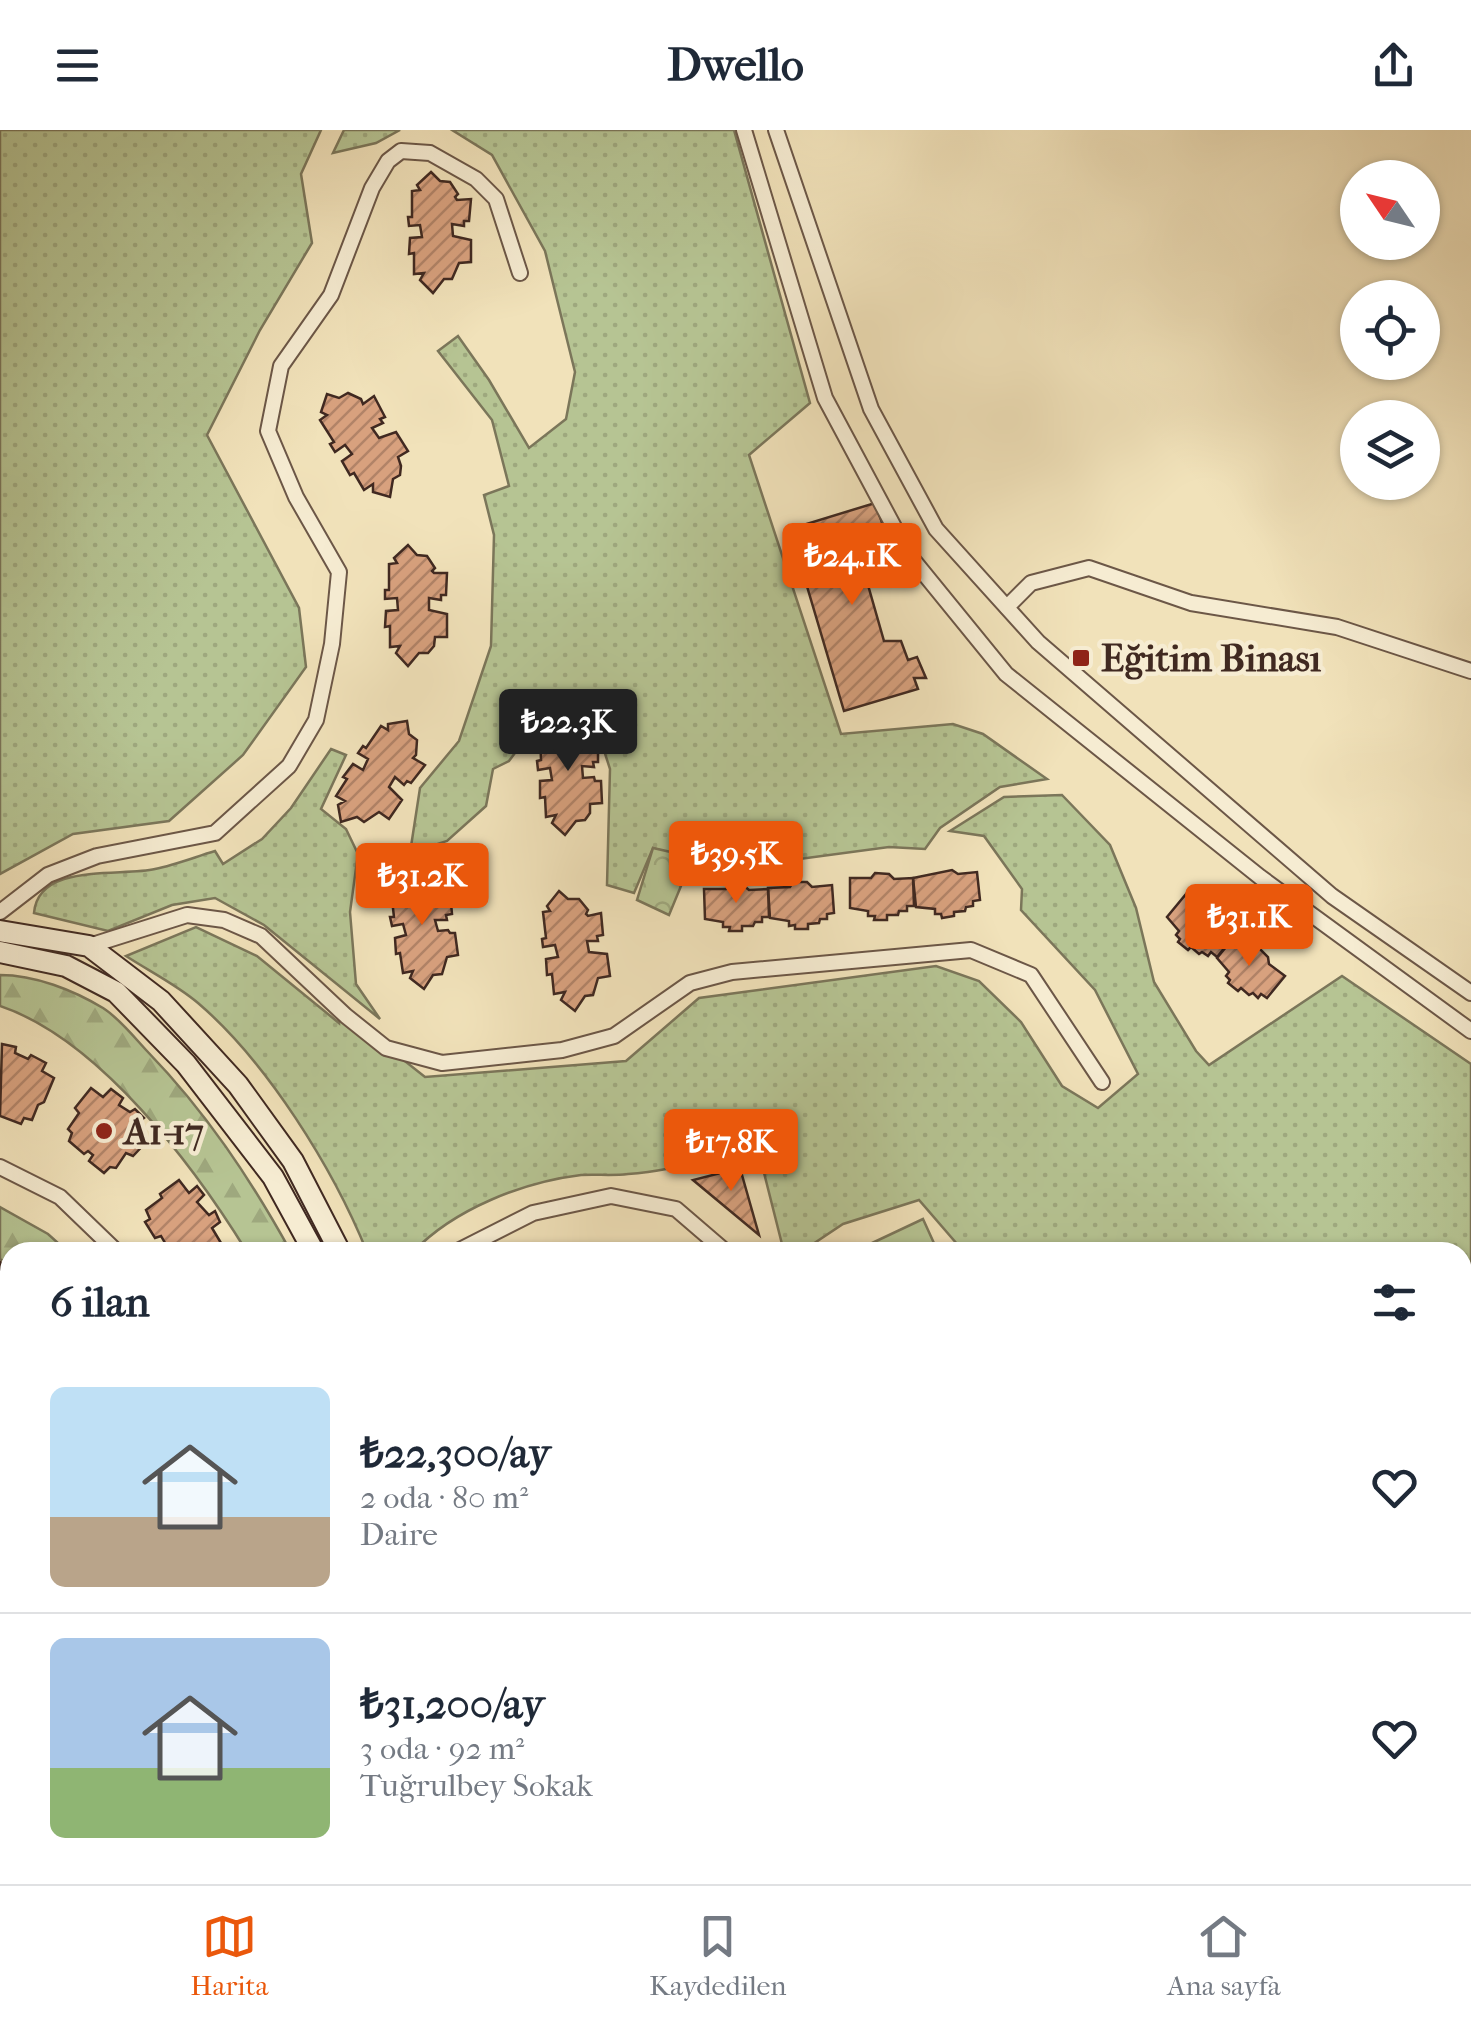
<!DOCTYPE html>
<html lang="tr">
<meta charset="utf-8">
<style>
body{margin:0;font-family:"IM FELL French Canon",serif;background:#f6f6f7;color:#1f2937;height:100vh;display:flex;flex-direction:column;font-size:38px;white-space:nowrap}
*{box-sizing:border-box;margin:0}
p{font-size:32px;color:#747a83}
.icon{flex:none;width:55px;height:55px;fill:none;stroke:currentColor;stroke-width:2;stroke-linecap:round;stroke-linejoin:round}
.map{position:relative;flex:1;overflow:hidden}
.sheet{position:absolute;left:0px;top:1112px;width:1472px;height:642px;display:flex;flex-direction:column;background:#fff;border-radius:30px 30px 0 0;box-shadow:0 2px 8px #0004}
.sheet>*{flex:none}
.needle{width:65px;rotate:305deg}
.controls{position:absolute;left:1340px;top:30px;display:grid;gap:20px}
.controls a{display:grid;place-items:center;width:100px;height:100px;border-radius:50%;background:#fff;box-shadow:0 2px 8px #0004;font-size:50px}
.price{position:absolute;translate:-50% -85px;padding:0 22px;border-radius:10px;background:#ea580c;color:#fff;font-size:32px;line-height:65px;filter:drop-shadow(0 2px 5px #0008)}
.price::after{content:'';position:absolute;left:50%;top:60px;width:30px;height:22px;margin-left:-15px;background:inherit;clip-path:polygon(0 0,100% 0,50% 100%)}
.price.selected{background:#222;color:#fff}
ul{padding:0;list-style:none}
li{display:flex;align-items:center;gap:30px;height:250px;padding:0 50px}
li+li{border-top:2px solid #e0e1e3}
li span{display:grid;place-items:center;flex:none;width:280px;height:200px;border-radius:15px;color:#555}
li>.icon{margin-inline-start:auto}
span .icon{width:120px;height:120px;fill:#fffc;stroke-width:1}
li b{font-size:42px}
h2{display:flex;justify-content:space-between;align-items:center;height:120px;padding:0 50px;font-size:42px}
header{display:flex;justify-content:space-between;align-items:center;height:130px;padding:0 50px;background:#fff;font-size:45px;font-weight:700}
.dock{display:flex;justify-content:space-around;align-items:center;height:140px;border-top:2px solid #e0e1e3;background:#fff;font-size:28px;color:#747a83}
.dock a{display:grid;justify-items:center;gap:5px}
.dock .selected{color:#ea580c}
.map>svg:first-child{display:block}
.grass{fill:url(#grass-dots);stroke:#7b765a;stroke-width:2.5}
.forest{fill:url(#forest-firs);stroke:#7b765a;stroke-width:2.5}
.park{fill:url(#park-crowns);stroke:#7b765a;stroke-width:2.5}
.pitch{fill:#b6c493;stroke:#7b765a;stroke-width:2.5}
.building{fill:url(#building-hatch);stroke:#402921;stroke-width:2.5}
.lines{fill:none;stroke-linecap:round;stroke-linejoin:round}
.street-casing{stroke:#6c5747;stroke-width:18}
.secondary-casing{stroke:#402921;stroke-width:24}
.street{stroke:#f6ecd2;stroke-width:14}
.secondary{stroke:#f6ecd2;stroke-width:20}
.poi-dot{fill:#8f2418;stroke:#f6ecd2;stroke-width:4}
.labels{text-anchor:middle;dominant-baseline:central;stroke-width:9;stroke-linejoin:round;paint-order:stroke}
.poi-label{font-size:38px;font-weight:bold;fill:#402921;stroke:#f6ecd2;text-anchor:start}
</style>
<header><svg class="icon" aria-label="menu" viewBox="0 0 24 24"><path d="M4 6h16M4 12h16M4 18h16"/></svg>Dwello<svg class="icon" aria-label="share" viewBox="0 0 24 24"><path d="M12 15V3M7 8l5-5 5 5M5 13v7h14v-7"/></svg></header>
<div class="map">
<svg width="1471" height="1754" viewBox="0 0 1471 1754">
<defs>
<pattern id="grass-dots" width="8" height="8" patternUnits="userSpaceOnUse" patternTransform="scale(2.5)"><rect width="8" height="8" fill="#b6c493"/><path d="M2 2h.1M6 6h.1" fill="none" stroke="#9ea87e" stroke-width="1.8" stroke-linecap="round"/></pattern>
<pattern id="forest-firs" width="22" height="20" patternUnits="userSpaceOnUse" patternTransform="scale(2.5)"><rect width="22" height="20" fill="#b6c493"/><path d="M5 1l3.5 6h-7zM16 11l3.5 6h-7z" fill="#9ea87e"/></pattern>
<pattern id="park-crowns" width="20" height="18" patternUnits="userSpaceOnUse" patternTransform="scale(2.5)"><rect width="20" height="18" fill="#b6c493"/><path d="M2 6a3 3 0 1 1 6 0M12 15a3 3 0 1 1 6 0" fill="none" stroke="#9ea87e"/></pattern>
<pattern id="building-hatch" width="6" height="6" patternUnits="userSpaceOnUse" patternTransform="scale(2.5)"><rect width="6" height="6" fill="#d8a17e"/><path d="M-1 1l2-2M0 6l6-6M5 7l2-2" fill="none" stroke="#b18367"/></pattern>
</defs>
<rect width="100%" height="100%" fill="#f1e2ba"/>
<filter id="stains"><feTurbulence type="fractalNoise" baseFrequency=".002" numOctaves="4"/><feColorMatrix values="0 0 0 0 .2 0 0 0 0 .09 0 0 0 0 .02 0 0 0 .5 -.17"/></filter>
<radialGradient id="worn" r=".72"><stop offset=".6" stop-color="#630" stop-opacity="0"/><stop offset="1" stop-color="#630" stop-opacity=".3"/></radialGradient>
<g class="grass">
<polygon points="0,0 321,0 301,44 312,113 260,200 207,305 299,478 306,537 243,625 169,691 73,704 0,744"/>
<polygon points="344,0 400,0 376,13 333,23"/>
<polygon points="452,0 734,0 810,273 749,325 841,604 953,594 983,604 1047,649 1000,657 940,698 925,719 889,717 725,739 653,718 634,763 607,755 610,639 597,599 549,577 509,631 493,639 486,676 447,711 410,723 420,658 459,611 491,516 494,405 484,365 509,356 492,290 438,221 458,206 489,250 529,318 566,289 575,242 545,121 492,25"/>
<path d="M 331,619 L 346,625 L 321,679 L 346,699 L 358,724 L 350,782 L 356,854 L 380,889 L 264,795 L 215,768 L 172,775 L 108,801 L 34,783 C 38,732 121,747 155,739 C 175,735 195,727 215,721 L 223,734 L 262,709 L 291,678 Z"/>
<path d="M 1062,665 L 1110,715 L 1136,778 L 1154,852 L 1196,921 L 1209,935 L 1342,846 L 1471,934 L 1471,1754 L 1410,1754 L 1402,1745 L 1462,1745 L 1462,1122 L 964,1122 L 919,1070 L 843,1094 L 801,1122 L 784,1122 L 758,1019 C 715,1027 671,1041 628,1044 C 612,1046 596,1044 581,1045 C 523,1052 454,1079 413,1122 L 367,1122 C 333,1038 267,932 198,873 C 177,855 149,841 126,826 L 196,797 L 257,826 L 339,893 L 339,879 L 425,947 L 626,931 L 699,868 L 936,836 L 979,851 L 1021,892 L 1062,956 L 1098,978 L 1138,944 L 1095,860 L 1021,780 L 1022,759 L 984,706 L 950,701 L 1004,667 Z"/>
<polygon points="443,1745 607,1745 604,1754 436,1754"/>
</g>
<g class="forest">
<path d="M 0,845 C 35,845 73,860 103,878 C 119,888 134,907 147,921 C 206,982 250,1048 291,1122 L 247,1122 C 194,1036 99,909 0,876 Z"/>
<polygon points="0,1077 48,1104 68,1122 10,1122 10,1135 0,1129"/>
</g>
<polygon class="park" points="653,718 693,727 669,785 637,770"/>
<polygon class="pitch" points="923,1089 938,1122 853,1122"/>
<g class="building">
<polygon points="431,42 440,51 450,52 458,64 455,67 457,70 471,69 469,91 464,91 464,96 452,94 453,106 471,110 471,132 459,133 452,149 444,149 433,163 420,150 424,143 414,144 414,123 409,124 410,108 422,107 420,95 409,96 408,87 412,87 412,61 420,60 417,55"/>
<polygon points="348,263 361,269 363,274 374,266 385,287 380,289 383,293 372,298 379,308 396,302 408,321 398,327 401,336 400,345 393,349 390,367 373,362 373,354 364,360 354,343 350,345 342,331 352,324 345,315 335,322 330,314 334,312 320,290 327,285 321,282 327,264 339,268"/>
<polygon points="875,373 884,398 877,402 881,421 862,434 884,511 901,511 908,530 917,527 926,548 914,548 918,559 844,581 790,399"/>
<polygon points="408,415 417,425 427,426 435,438 432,441 434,443 447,443 446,465 441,465 441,470 429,468 429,480 447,484 447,507 435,507 434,516 428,523 419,523 408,536 396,523 400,516 390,517 390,496 385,497 386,481 398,480 397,468 385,469 385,460 389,460 389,434 397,433 394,428"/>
<polygon points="558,584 567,593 577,594 586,606 583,609 585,611 598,609 598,632 593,632 594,637 582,636 583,648 594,647 595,651 601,651 602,673 590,674 590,683 585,690 576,691 565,705 552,693 556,685 546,687 545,667 540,668 540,651 552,650 550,638 538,640 537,631 541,630 540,604 548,603 544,598"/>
<polygon points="407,591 409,604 417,610 416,625 413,628 425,635 411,653 407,651 404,655 395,647 389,657 402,670 389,689 379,682 364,692 357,687 341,692 338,675 345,671 336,666 347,649 343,647 353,634 363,640 368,629 358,623 363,616 366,618 381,596 388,600 388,594"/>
<polygon points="408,740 418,748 428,748 437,759 437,764 450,762 452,784 446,785 447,790 435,790 438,801 448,800 450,803 455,803 458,825 447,827 442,844 433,845 424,859 410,848 413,841 403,843 400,823 396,824 395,808 406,805 403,794 392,796 390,787 394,787 391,761 400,759 395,755"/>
<polygon points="952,740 958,744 977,742 980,770 973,771 973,776 966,777 965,781 954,782 954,786 942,788 941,784 935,784 935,779 916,777 913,748"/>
<polygon points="875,743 889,744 894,749 913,748 914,776 907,776 907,781 899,781 898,785 887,785 887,790 874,790 875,786 868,786 868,781 850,778 850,748 871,748"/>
<polygon points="793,752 807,752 812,757 832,755 834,783 827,784 827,789 820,789 819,793 808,794 808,799 795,799 795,795 789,796 789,791 770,788 768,758 790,757"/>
<polygon points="730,754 743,755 749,760 768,759 769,787 762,787 762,792 755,792 753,796 742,796 742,801 729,801 730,797 723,797 723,792 705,789 704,759 726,759"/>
<polygon points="559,761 568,769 579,769 588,780 586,784 588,786 601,783 603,805 597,806 598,811 587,811 589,822 607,824 610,846 598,848 593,865 585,866 575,881 561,870 565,862 554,864 552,844 547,845 546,829 558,827 555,815 543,817 542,809 546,808 543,782 550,781 547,776"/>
<polygon points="1186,764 1203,778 1209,777 1219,786 1220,793 1235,805 1217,827 1211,822 1208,826 1202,822 1199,824 1191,817 1188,820 1178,812 1180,809 1176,805 1179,801 1167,787"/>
<polygon points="1236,805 1253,819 1259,818 1268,827 1269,834 1285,846 1267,868 1261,864 1258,868 1253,863 1249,865 1241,858 1238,861 1228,853 1230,850 1226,846 1229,842 1217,828"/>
<polygon points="2,914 16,917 15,923 28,929 31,925 46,933 42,941 54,948 44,972 38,975 32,990 24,988 21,994 0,986"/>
<polygon points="91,958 103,967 111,959 123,968 119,975 130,982 135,979 144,988 133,997 148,1010 133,1026 126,1023 116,1038 110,1037 104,1043 89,1031 93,1025 88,1021 84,1024 69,1011 72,1003 68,999 79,983 75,978"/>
<polygon points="740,1038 759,1105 693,1050"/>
<polygon points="179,1050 189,1063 197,1056 204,1065 197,1072 209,1085 215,1081 220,1092 212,1098 221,1113 209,1122 164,1122 160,1117 165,1113 161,1106 155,1108 145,1092 150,1089 146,1080 162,1068 160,1064"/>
<polygon points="0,1132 10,1139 10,1188 0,1199"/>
<polygon points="145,1745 174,1745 195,1754 140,1754"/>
<polygon points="648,1745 693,1745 693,1754 646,1754"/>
<polygon points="890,1745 1018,1745 1018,1752 1000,1754 884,1754"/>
</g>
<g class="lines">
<g class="street-casing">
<g id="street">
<polyline points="744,0 825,268 909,425 1006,544 1260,747 1471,901"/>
<polyline points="776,0 871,279 936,399 1038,512 1332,766 1471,863"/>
<polyline points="1007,477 1031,453 1089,438 1191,473 1337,497 1471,541"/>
<polyline points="0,782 48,745 97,726 215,703 289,636 316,590 332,514 339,442 296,367 268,301 281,236 331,165 372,58 388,31 401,21 430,23 476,49 496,69 520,143"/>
<polyline points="89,816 187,785 224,790 261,806 346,886 386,918 442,933 562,920 614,906 690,853 732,842 971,820 1031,845 1102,952"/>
<polyline points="0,1037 60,1067 117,1122"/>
<polyline points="456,1122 533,1083 611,1066 676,1079 726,1122"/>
<polyline points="0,1463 10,1529"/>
<polyline points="0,1715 10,1714"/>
<polyline points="425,1754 443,1745"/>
<polyline points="604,1754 607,1745"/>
<polyline points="832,1754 832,1745"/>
<polyline points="1078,1754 1081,1745"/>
</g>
</g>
<g class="secondary-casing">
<g id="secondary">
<polyline points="0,801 89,816 161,871 238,955 293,1031 340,1122"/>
<polyline points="0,822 66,836 116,862 186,934 273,1047 314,1122"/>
<polyline points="260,1745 265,1754"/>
<polyline points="294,1745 299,1754"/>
</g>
</g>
<use href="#street" class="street"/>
<use href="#secondary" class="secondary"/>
</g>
<g class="poi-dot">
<rect x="1071" y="518" width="20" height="20" rx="5"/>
<circle cx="104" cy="1001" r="10"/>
</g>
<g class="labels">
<g class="poi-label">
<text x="1101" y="528">Eğitim Binası</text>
<text x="124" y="1001">A1-17</text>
</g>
</g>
<rect width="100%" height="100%" filter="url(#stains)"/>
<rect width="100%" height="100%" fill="url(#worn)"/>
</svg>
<div class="controls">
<a><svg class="needle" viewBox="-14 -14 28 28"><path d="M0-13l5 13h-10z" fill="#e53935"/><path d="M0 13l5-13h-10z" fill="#747a83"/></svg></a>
<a><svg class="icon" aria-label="locate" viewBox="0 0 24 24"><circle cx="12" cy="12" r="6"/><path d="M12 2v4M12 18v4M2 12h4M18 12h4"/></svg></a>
<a><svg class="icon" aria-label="layers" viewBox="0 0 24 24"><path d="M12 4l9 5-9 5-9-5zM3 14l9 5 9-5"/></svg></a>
</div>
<b class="price" style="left:852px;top:478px">₺24.1K</b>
<b class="price selected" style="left:568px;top:644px">₺22.3K</b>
<b class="price" style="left:736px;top:776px">₺39.5K</b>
<b class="price" style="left:422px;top:798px">₺31.2K</b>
<b class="price" style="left:1249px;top:839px">₺31.1K</b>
<b class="price" style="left:731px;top:1064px">₺17.8K</b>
<section class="sheet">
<h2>6 ilan<svg class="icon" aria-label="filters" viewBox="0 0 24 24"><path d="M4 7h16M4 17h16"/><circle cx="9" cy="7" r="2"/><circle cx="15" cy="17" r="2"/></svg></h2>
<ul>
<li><span style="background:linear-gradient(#bfe0f5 65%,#b9a48a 0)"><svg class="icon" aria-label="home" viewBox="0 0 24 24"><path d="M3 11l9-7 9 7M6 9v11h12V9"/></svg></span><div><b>₺22,300/ay</b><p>2 oda · 80 m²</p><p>Daire</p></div><svg class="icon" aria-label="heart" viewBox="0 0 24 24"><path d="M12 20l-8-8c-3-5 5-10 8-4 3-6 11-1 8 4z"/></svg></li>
<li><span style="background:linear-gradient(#a9c7e8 65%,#8fb573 0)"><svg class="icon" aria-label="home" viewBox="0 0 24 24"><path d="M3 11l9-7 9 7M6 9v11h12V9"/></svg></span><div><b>₺31,200/ay</b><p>3 oda · 92 m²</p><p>Tuğrulbey Sokak</p></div><svg class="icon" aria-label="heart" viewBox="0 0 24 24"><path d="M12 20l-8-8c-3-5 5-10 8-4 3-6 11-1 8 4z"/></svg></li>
</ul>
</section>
</div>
<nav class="dock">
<a class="selected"><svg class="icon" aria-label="map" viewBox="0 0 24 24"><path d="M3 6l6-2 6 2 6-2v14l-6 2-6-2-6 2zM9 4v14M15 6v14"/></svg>Harita</a>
<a><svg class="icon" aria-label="saved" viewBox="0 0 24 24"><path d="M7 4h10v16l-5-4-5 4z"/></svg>Kaydedilen</a>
<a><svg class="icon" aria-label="home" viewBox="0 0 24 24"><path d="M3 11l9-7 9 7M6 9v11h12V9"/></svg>Ana sayfa</a>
</nav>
